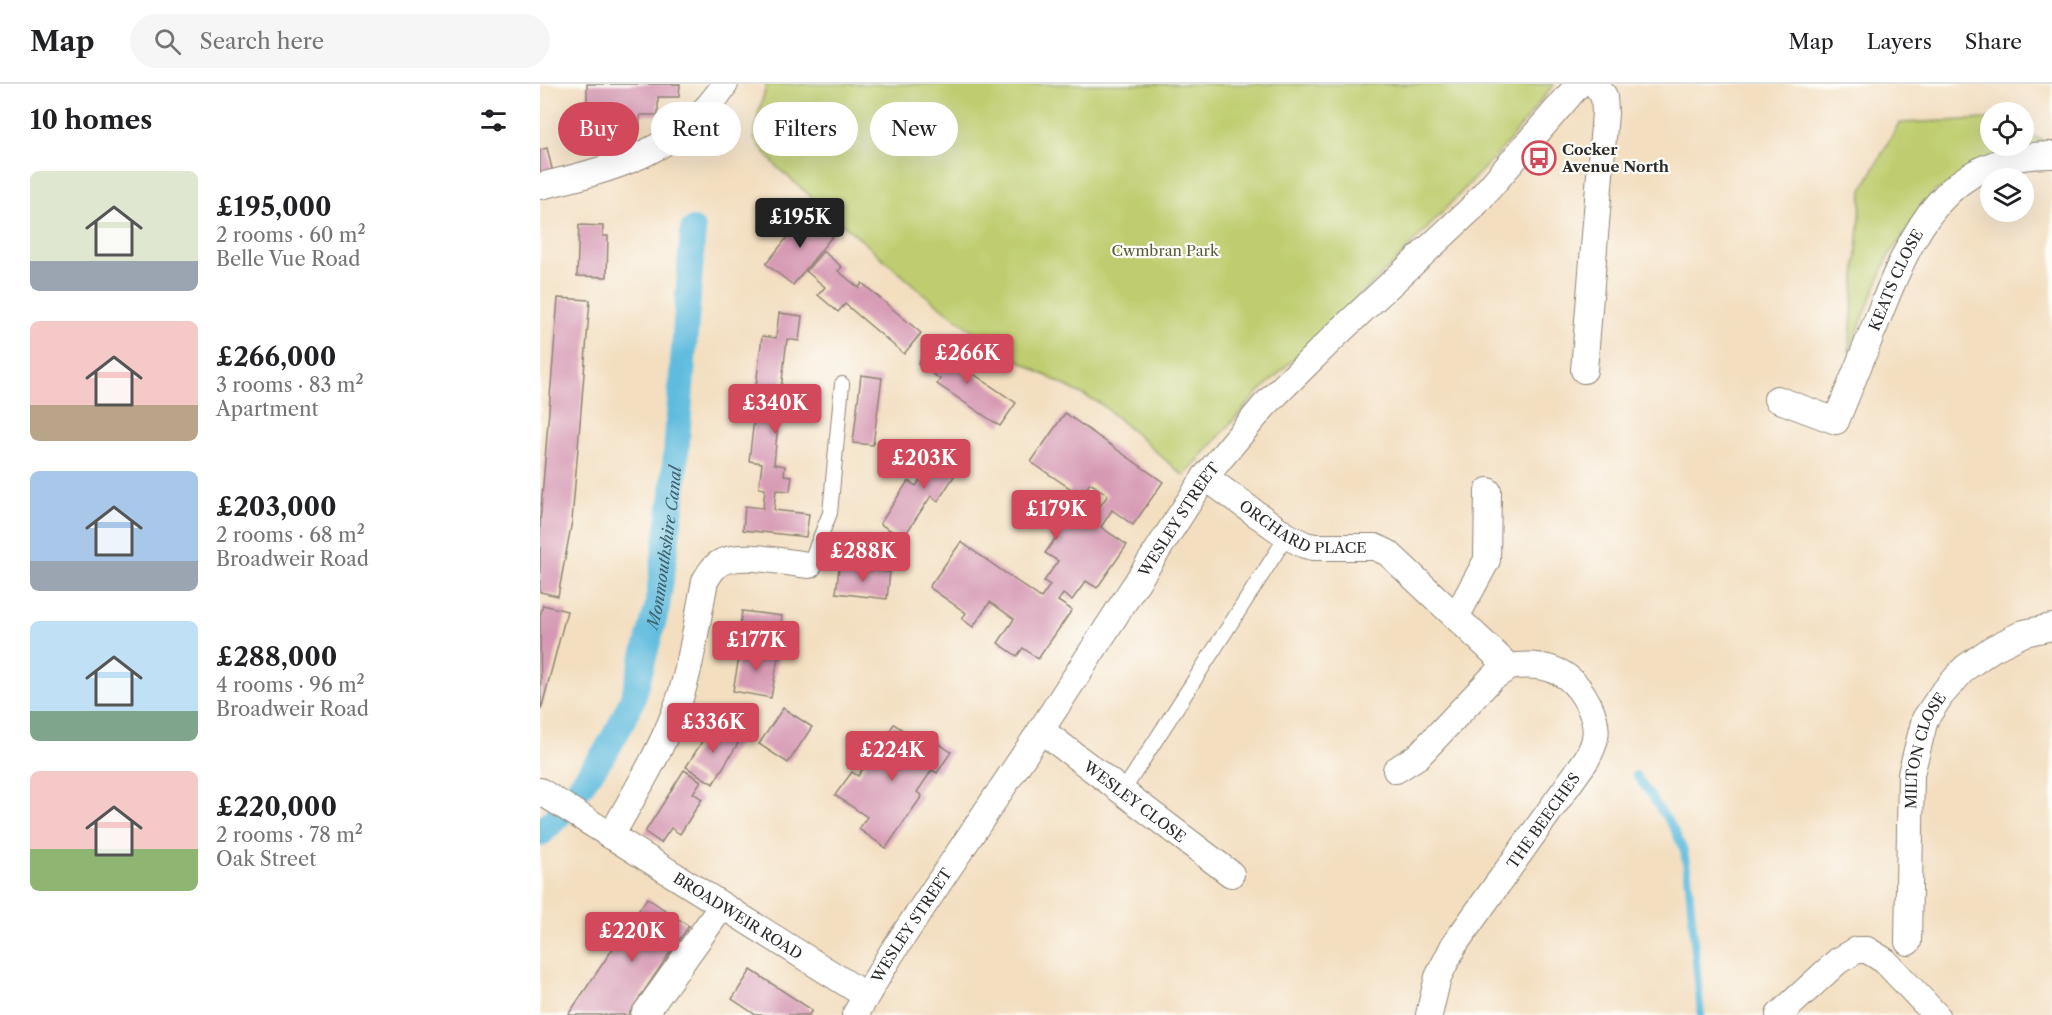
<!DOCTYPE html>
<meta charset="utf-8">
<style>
body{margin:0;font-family:"Libre Caslon Text",serif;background:#f6f6f6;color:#202124;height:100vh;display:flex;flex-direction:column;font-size:22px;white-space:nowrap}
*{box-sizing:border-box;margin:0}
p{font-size:20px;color:#757577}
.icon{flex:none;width:33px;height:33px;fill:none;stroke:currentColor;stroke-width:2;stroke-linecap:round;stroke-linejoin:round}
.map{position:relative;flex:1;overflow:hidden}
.details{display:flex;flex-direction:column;background:#fff;width:540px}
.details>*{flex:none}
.hud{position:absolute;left:18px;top:18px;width:570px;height:54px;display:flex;gap:12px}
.buttons{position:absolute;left:1440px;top:18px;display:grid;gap:12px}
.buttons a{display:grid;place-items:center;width:54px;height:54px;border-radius:50%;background:#fff;box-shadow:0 6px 24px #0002;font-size:30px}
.price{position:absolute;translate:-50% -51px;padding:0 14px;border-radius:6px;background:#d1495b;color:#fff;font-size:20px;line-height:39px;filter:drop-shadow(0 2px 3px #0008)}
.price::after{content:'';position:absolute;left:50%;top:36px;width:18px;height:14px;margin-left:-9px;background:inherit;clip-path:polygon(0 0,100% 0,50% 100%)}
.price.on{background:#222;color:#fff}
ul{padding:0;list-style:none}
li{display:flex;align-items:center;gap:18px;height:150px;padding:0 30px}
li span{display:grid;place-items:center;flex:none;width:168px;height:120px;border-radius:9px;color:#555}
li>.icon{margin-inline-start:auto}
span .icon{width:72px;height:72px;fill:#fffc;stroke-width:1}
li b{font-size:26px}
h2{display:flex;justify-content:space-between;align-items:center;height:72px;padding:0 30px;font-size:26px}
.pill{padding:0 21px;border-radius:27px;background:#fff;box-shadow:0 6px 24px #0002;font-size:21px;line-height:54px}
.pill.on{background:#d1495b;color:#fff}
header{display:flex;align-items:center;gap:36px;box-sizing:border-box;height:84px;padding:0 30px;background:#fff;border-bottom:2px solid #e0e0e0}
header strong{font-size:28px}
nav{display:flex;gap:33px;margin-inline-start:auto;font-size:21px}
.search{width:420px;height:54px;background:#f6f6f6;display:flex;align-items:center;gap:15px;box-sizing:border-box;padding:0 21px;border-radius:33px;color:#757577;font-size:22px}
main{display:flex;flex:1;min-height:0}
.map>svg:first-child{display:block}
.green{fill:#bfcd6f;stroke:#757c4d;stroke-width:1.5}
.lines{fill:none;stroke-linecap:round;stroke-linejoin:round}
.stream{stroke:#60bcde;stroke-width:8}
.canal{stroke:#60bcde;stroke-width:26}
.building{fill:#d699b3}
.lane-casing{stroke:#8f8476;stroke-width:16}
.street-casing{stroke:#8f8476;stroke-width:28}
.lane{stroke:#fff;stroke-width:14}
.street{stroke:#fff;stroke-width:26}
.labels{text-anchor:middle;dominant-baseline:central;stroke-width:4.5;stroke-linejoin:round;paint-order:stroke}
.poi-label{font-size:15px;font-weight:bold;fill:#2b2b2b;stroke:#fdfcf7;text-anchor:start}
.park-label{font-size:15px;fill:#575c3f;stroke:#fdfcf7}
.street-label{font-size:15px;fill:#2b2b2b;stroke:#fdfcf7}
.water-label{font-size:16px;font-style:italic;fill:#3e5e6a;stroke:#fdfcf7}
</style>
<header>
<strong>Map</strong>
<div class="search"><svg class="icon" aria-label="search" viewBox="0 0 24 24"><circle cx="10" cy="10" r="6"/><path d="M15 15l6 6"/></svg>Search here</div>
<nav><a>Map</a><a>Layers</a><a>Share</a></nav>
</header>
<main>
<section class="details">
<h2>10 homes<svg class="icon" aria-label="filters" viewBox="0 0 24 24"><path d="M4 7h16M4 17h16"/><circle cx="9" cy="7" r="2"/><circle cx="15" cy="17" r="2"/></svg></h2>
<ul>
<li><span style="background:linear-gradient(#dfe7d0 75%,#9aa5b1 0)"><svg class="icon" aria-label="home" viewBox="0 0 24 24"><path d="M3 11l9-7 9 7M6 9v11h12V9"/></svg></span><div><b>£195,000</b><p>2 rooms · 60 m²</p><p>Belle Vue Road</p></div></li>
<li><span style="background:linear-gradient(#f6c9c9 70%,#b9a48a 0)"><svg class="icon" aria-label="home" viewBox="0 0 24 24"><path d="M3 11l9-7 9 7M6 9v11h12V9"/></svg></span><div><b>£266,000</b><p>3 rooms · 83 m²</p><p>Apartment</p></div></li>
<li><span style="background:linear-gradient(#a9c7e8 75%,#9aa5b1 0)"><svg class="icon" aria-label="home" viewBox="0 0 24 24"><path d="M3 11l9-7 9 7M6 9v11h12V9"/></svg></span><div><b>£203,000</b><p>2 rooms · 68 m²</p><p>Broadweir Road</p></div></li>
<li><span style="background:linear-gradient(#bfe0f5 75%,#7fa58c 0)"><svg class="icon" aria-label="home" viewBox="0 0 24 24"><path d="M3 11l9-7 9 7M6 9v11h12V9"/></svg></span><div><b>£288,000</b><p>4 rooms · 96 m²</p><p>Broadweir Road</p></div></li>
<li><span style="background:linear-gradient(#f6c9c9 65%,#8fb573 0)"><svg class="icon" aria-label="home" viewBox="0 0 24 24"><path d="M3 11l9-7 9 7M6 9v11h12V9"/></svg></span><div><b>£220,000</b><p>2 rooms · 78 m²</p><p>Oak Street</p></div></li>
</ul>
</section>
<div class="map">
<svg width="1512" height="931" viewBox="0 0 1512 931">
<rect width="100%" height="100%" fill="#fdfcf7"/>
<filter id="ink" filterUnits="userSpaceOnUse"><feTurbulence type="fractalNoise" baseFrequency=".0167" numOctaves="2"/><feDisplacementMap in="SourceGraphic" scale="12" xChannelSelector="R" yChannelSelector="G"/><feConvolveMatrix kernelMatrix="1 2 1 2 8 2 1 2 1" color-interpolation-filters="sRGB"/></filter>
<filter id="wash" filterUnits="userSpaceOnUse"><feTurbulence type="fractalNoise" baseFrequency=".008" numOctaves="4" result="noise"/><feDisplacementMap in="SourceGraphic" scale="24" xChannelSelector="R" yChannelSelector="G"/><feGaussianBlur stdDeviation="1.35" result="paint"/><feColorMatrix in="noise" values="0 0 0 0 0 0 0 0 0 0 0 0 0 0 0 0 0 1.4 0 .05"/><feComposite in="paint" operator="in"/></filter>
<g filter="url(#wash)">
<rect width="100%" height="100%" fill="#f3dec0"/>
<g class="green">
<polygon points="227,0 1014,0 966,61 856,177 716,311 644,392 561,320 497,287 446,257 384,210 238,84 214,55 218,30"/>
<polygon points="1448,35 1450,37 1450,62 1484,62 1484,49 1510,59 1395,107 1348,173 1309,268 1322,106 1359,39"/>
</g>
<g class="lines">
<polyline class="stream" points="1096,691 1134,745 1144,767 1148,791 1161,931"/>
<path class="canal" id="s1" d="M 0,750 L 19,731 L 66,667 L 80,642 L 93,614 L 117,524 L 133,409 L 153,146"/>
</g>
<g id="blocks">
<g class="building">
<polygon points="47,0 140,0 139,13 118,13 118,31 100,31 100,45 89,45 88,52 47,52"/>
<polygon points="7,64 13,89 0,92 0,66"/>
<polygon points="267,129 294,150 253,201 226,180"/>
<polygon points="39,141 63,142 63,152 68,152 67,193 37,192"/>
<polygon points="283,167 302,183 298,187 319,204 322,199 381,249 364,270 305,220 298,228 278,211 285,203 266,187"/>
<polygon points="18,214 50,216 32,437 18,512 0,508 0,438"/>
<polygon points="239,229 262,232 259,257 247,255 241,305 261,307 258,333 239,330 234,380 245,382 244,391 252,392 250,407 236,406 234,426 269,430 266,453 203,446 205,422 223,424 225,405 219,404 222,379 209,377 215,327 228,329 231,304 216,302 222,252 236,254"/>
<polygon points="393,259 415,273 413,276 476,319 460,342 397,300 400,295 378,280"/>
<polygon points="321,291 342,294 333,361 313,359"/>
<polygon points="525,329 623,398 593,441 572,426 561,443 587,461 557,504 546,497 532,516 523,510 518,517 532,526 498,575 483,564 477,572 458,559 474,535 450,518 433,543 422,535 426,529 389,503 421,458 501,514 510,501 504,497 518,477 505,469 536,425 550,436 568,411 550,399 537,419 527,412 531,405 491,378"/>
<polygon points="404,358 427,372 398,417 391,412 363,454 340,440 368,397 376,402"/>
<polygon points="299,484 350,488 347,515 296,509"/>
<polygon points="3,521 27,527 1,626 0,532"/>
<polygon points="202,527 242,532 238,562 198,556"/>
<polygon points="201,562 239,568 231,614 193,607"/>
<polygon points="243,624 272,643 248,679 219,660"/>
<polygon points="173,640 200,656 173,700 146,683"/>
<polygon points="354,640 378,656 383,649 411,668 397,689 392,686 377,708 382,712 346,764 319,745 327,733 295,711 312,688 318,692"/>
<polygon points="144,686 161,697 153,709 162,715 140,750 131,744 121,759 105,748"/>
<polygon points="107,814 149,842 127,873 88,931 28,931"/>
<polygon points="211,886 272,926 269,931 216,931 192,915"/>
</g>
</g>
</g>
<g filter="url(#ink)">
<use href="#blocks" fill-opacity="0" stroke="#8f8476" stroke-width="1.5"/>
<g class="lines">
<g class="lane-casing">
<g id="lane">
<polyline points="269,481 290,429 302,300"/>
<polyline points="583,707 747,452"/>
</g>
</g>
<g class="street-casing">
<g id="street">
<path d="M 0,102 C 72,86 143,66 185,0"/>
<polyline points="1044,286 1065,29 1064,12 1055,0"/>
<path id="s2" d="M 1237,315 L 1296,337 C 1310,302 1325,266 1339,231 C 1373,146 1406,70 1512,71"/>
<path id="s3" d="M 665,393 L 747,452 L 765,461 L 774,463 L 835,463 L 848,469 L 969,583 L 952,594 L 878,672 L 856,686"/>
<polyline points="916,533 947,476 948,407"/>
<path id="s4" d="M 501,646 L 691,790"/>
<path id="s5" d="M 0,707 L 325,911"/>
<path d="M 71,752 C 93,712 119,671 135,628 C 151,587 156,541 165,497 C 169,490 173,483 180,479 C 201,467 245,479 269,481"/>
<path id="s6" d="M 1368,858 L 1371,690 L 1385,635 L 1401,611 L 1425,584 L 1452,565 L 1484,549 L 1512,543"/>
<polyline points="104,931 182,822"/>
<path id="s7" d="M 315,931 L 351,870 L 501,646 L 665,393 L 724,322 L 797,250 L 931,125 L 1039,0"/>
<path id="s8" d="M 889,931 L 898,893 L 914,861 L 1046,676 C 1050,669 1054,662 1055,654 C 1059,634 1043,605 1027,593 C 1011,581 988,580 969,583"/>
<polyline points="1239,931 1298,877 1317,866 1327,866 1345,877 1396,931"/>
</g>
</g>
<use href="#lane" class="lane"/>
<use href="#street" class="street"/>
</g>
</g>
<defs>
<g id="bus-ring" transform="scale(1.725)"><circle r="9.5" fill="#fdfcf7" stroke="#d1495b" stroke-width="1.5"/><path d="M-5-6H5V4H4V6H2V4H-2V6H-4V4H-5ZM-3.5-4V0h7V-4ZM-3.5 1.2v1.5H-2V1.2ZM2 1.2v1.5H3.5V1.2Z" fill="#d1495b"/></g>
</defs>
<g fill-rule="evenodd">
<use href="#bus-ring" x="999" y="74"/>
</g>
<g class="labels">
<g class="poi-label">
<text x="1022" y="65">Cocker<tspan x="1022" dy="17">Avenue North</tspan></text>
</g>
<g class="park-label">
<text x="625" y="166">Cwmbran Park</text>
</g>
<g class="street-label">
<text stroke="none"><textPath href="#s2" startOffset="216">KEATS CLOSE</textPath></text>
<text stroke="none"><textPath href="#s7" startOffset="592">WESLEY STREET</textPath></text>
<text stroke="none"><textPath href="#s3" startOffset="114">ORCHARD PLACE</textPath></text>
<text stroke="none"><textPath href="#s6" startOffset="194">MILTON CLOSE</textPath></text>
<text stroke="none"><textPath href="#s4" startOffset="118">WESLEY CLOSE</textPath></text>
<text stroke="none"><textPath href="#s8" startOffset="228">THE BEECHES</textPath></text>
<text stroke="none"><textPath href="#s5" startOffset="234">BROADWEIR ROAD</textPath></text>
<text stroke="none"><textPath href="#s7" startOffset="106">WESLEY STREET</textPath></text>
</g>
<g class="water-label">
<text stroke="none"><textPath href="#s1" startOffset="320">Monmouthshire Canal</textPath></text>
</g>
</g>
</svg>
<div class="buttons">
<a><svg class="icon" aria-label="locate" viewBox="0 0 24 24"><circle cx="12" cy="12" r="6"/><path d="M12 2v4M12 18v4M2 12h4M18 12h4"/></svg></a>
<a><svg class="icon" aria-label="layers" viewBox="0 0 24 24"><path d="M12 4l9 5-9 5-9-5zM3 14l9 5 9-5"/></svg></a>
</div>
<b class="price on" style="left:260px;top:165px">£195K</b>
<b class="price" style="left:427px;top:301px">£266K</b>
<b class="price" style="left:235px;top:351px">£340K</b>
<b class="price" style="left:384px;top:406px">£203K</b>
<b class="price" style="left:516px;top:457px">£179K</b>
<b class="price" style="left:323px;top:499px">£288K</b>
<b class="price" style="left:216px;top:588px">£177K</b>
<b class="price" style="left:173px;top:670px">£336K</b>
<b class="price" style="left:352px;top:698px">£224K</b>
<b class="price" style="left:92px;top:879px">£220K</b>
<div class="hud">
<a class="pill on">Buy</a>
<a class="pill">Rent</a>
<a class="pill">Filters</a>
<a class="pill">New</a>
</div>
</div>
</main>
